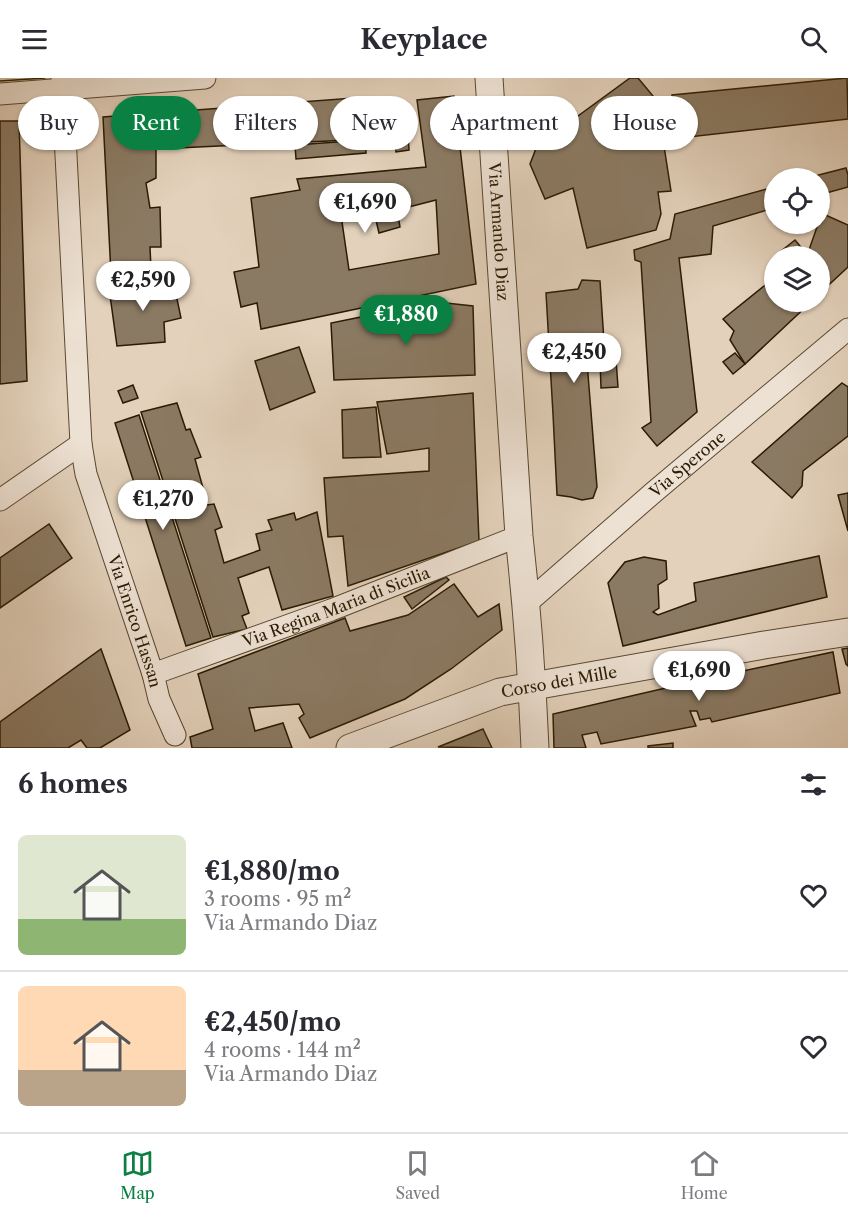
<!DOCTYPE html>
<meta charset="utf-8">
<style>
body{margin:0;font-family:"Libre Caslon Text",serif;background:#f7f7f7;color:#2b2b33;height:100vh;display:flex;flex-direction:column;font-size:22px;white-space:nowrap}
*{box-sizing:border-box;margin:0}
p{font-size:20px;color:#7c7c81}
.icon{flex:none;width:33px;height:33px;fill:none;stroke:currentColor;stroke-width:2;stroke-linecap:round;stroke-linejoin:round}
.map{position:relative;height:670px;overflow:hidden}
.side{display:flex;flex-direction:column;background:#fff;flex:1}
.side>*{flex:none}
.hud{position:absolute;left:18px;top:18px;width:813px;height:54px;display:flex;gap:12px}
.controls{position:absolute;left:764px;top:90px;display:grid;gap:12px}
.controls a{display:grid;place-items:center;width:66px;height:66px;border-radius:50%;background:#fff;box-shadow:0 2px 4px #0004;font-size:30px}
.price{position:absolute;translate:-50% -51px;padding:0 14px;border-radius:21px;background:#fff;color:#222;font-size:20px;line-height:39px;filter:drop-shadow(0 2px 3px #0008)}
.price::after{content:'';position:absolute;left:50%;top:36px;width:18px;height:14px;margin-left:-9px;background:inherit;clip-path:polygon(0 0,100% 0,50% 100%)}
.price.selected{background:#0b8043;color:#fff}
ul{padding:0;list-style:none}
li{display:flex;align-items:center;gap:18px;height:150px;padding:0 18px}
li+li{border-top:2px solid #e1e1e2}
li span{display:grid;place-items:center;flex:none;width:168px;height:120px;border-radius:9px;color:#555}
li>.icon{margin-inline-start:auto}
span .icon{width:72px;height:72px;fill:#fffc;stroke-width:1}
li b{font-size:26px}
h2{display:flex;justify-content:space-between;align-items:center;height:72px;padding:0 18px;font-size:26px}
.pill{padding:0 21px;border-radius:27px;background:#fff;box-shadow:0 2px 4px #0004;font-size:21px;line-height:54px}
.pill.selected{background:#0b8043;color:#fff}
header{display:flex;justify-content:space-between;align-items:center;height:78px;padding:0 18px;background:#fff;font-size:27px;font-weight:700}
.dock{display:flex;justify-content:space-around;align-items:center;height:84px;border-top:2px solid #e1e1e2;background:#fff;font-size:16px;color:#7c7c81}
.dock a{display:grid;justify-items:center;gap:3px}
.dock .selected{color:#0b8043}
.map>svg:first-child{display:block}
.building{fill:#8b7a63;stroke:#2b1b03;stroke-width:1.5;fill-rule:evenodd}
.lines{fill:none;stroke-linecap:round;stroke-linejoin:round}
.minor-casing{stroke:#594831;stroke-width:23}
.tertiary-casing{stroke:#594831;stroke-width:29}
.minor{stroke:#ede1d3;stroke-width:21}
.tertiary{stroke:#ede1d3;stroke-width:27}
.tram{stroke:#2b1b03;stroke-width:1.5}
.labels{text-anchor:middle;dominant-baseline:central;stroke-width:4.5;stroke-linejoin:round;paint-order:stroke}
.street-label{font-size:16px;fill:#2b1b03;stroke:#ede1d3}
</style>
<header><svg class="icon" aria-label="menu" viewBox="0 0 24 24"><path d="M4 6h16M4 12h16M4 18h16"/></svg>Keyplace<svg class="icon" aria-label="search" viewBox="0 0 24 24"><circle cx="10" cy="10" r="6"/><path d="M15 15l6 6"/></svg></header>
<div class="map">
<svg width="848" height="670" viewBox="0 0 848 670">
<rect width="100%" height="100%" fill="#e3d1bb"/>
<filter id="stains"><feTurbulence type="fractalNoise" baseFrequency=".00333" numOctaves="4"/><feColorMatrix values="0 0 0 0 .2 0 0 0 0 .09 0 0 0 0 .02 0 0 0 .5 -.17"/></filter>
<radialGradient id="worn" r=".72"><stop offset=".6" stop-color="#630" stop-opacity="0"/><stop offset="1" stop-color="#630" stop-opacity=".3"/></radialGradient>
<g class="building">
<polygon points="630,0 638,0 663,30 659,36 671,113 658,114 661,136 656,152 587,170 573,110 545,121 530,86 537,68"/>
<polygon points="847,0 848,41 671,61 672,17"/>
<path d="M 454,18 L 476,206 L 261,251 L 257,225 L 241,229 L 234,194 L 259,189 L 251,120 L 300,112 L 297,101 L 426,89 L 417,22 ZM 436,122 L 439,176 L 349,192 L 341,137 L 374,134 L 379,155 L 400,149 L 397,132 Z"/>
<polygon points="367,19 371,61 156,71 156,100 146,105 150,130 160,129 161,169 150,169 151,191 111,196 103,39"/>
<polygon points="554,24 556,28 560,27 563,29 565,33 559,38 560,40 538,53 534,26"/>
<polygon points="0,43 19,43 27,303 0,306"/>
<polygon points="408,55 409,72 396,74 394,57"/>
<polygon points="365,62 366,75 296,81 295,67"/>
<polygon points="846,90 848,97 848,109 819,117 819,100 807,100"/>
<polygon points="774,109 774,130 713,148 711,176 679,180 697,334 657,368 642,350 651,344 641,184 635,182 634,172 670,161 675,136"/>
<polygon points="821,135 848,147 848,189 819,216 819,178 801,178 809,172 818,146 819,146"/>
<polygon points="795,162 804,173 798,178 775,178"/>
<polygon points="774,200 774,224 811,224 745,286 730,262 734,253 723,241"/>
<polygon points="173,202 181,240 164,244 165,264 117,268 109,210"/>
<polygon points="582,202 600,203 605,279 587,284 597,409 593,420 582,422 571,419 557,417 553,336 546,215 578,211"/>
<polygon points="446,225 473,228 475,297 334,302 331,245 371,237 373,245 440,235"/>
<polygon points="299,269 315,314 270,332 255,283"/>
<polygon points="735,275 745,286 733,296 723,284"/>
<polygon points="616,282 618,309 601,310 600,283"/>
<polygon points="842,305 848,309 848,358 803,393 802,408 792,420 752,384"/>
<polygon points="133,307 138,320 123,325 118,313"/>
<polygon points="473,315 479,463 348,508 343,458 328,459 324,400 429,393 429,370 387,376 377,324"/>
<polygon points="177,325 186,352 190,351 201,379 195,381 203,410 195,414 199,428 214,426 222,449 215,452 224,485 260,472 256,456 272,452 268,442 294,435 296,442 317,434 333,518 282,532 269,489 238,500 249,535 242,538 247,551 213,559 141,334"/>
<polygon points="376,329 381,379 343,380 342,332"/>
<polygon points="139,337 211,560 186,568 115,345"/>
<polygon points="848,415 848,453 838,417"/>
<polygon points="49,446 72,480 0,530 0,480"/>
<polygon points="819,478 827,519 623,568 608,505 625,484 644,479 666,483 667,501 658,507 659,530 653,534 658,537 696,523 694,505"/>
<polygon points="446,499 449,502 412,531 404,519"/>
<polygon points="454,506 478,539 499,526 502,552 451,591 405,621 310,660 299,640 304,636 299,626 249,630 255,653 283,645 292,670 192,670 190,659 213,651 198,596 345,540 350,553 408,537"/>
<polygon points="848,570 848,588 846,586 842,571"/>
<polygon points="101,571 130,652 100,670 87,670 81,662 68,670 0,670 0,644"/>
<polygon points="833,574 840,615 712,644 710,640 700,642 697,633 690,633 696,648 601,666 597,654 582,657 586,670 554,670 553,636 696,603"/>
<polygon points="483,651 492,670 438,669"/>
<polygon points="673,665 673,670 648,670 648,668"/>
</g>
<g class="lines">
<g class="minor-casing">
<g id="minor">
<path id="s1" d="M 62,0 L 81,366 L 86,396 L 153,596 L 159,621 L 175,657"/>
<polyline points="0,16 205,0"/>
<polyline points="0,422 81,366"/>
<path id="s2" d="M 527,525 L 654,414 L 848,251"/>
<path id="s3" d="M 153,596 L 331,532 L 519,458"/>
</g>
</g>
<g class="tertiary-casing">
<g id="tertiary">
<path id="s4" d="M 489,0 L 519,458 C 527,529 532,599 535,670"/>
<path id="s5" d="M 350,670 L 500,614 L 764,567 L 848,554"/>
</g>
</g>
<use href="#minor" class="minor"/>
<use href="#tertiary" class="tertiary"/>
<polyline class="tram" points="0,3 45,0"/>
</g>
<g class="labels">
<g class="street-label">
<text stroke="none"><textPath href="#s4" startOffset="154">Via Armando Diaz</textPath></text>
<text stroke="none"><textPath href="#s2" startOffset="212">Via Sperone</textPath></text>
<text stroke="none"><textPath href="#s3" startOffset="195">Via Regina Maria di Sicilia</textPath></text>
<text stroke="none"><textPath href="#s1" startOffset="552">Via Enrico Hassan</textPath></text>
<text stroke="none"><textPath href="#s5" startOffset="220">Corso dei Mille</textPath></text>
</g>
</g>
<rect width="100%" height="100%" filter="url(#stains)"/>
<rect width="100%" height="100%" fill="url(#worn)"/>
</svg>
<div class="controls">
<a><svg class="icon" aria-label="locate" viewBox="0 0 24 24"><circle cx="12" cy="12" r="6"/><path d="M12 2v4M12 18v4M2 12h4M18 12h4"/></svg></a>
<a><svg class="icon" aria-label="layers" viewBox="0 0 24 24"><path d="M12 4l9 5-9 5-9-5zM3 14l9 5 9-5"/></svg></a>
</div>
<b class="price" style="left:365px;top:156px">€1,690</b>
<b class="price" style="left:143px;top:234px">€2,590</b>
<b class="price selected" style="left:406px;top:268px">€1,880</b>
<b class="price" style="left:574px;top:306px">€2,450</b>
<b class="price" style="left:163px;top:453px">€1,270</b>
<b class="price" style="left:699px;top:624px">€1,690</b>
<div class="hud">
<a class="pill">Buy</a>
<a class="pill selected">Rent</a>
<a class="pill">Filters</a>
<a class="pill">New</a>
<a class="pill">Apartment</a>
<a class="pill">House</a>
</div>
</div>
<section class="side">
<h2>6 homes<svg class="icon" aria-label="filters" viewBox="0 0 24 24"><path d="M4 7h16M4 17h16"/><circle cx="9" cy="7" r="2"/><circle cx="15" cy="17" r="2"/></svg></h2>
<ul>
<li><span style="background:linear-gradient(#dfe7d0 70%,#8fb573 0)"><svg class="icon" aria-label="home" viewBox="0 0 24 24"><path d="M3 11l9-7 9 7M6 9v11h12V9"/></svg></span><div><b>€1,880/mo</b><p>3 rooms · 95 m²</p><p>Via Armando Diaz</p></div><svg class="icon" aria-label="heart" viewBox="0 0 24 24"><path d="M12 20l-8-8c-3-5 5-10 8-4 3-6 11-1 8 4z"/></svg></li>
<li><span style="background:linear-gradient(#ffd9b3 70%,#b9a48a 0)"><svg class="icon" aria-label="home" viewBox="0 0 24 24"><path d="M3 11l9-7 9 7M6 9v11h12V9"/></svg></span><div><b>€2,450/mo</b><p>4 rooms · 144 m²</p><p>Via Armando Diaz</p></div><svg class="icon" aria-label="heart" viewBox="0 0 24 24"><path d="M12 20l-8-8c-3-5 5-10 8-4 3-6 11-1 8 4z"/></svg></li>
</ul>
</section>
<nav class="dock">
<a class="selected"><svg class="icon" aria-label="map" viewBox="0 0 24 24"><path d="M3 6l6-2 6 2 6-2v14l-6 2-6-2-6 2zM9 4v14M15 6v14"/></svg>Map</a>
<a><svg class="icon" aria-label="saved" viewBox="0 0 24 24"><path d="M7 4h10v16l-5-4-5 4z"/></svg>Saved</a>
<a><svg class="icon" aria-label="home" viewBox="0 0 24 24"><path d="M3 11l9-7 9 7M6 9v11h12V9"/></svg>Home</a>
</nav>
